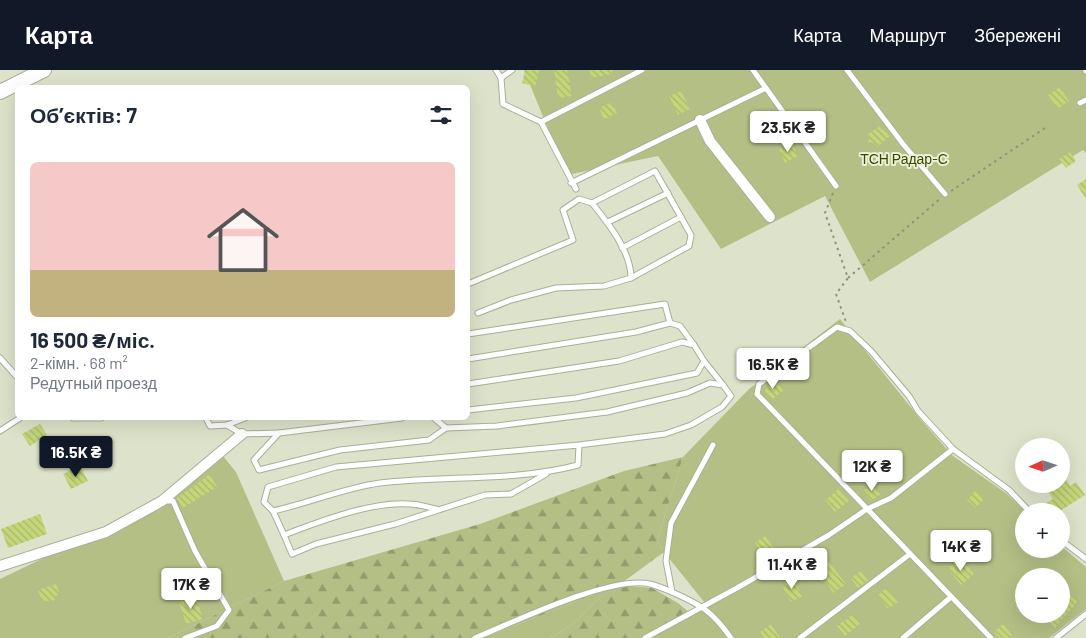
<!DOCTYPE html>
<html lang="uk">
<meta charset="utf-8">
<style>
body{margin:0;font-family:Barlow,sans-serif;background:#f6f6f7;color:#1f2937;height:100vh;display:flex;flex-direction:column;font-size:19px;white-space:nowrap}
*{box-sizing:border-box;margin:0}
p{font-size:16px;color:#747a83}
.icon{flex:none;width:28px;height:28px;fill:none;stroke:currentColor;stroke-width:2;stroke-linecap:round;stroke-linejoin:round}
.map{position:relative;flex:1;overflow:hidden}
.panel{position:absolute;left:15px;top:15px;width:455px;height:335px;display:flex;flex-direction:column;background:#fff;border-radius:8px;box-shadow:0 5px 20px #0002}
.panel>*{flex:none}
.needle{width:32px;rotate:267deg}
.tools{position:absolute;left:1015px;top:368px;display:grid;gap:10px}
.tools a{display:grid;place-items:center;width:55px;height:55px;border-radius:50%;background:#fff;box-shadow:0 5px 20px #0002;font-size:25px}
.price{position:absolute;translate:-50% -42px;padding:0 11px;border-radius:5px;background:#fff;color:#222;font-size:16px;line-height:32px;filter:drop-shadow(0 1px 2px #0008)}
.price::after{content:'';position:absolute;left:50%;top:30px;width:15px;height:11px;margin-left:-8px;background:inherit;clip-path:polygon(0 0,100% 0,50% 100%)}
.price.current{background:#111827;color:#fff}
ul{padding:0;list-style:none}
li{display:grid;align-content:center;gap:10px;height:265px;padding:0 15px}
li+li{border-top:1px solid #e0e1e3}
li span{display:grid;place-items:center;height:155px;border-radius:8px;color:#555}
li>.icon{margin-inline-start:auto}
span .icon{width:90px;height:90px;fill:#fffc;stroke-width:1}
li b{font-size:21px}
h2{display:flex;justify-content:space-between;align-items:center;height:60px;padding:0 15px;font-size:21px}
header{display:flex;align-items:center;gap:30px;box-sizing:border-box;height:70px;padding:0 25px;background:#111827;color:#fff}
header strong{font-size:24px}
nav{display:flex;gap:28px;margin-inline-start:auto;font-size:18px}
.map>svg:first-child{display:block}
.green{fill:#b3bf85;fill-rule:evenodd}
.forest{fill:url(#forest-firs)}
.building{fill:url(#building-back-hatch)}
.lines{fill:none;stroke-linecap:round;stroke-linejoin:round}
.service-casing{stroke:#a9af97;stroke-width:7}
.minor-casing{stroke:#a9af97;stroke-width:12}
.secondary-casing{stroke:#a9af97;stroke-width:16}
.path{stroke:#8e9280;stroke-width:2;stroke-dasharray:2.5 4;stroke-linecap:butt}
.service{stroke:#fff;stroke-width:5}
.minor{stroke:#fff;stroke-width:10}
.secondary{stroke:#fff;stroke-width:14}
.labels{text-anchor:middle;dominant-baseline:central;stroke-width:4;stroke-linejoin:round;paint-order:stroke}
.park-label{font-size:14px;fill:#3d4600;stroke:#ebf1d7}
</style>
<header>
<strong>Карта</strong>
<nav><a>Карта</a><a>Маршрут</a><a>Збережені</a></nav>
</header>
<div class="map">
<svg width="1086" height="568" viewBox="0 0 1086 568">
<defs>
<pattern id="forest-firs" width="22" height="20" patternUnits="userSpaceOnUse" patternTransform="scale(1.25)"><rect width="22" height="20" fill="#b3bf85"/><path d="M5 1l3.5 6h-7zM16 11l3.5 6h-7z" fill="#929c6d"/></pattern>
<pattern id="building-back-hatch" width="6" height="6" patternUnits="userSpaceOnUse" patternTransform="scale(1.25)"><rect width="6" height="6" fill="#c4d67a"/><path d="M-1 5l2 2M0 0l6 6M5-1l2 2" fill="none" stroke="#a9b86a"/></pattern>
</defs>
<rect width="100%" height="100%" fill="#dde3ca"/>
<g class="green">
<polygon points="524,0 1086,0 1086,83 1083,80 870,212 825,126 721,179 658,86 567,105"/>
<path d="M 840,249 L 921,350 L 953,386 L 1007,424 L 1025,441 L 1024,479 L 1061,479 L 1061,476 L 1086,497 L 1086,539 L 1049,568 L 733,568 L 664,482 L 657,471 L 683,387 L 749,319 ZM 1024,506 L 1061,506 L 1061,544 L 1024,544 Z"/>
<polygon points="223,386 236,402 284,511 168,568 0,568 0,509 162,431"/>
<polygon points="618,515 593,534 573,554 550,568 483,568"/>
<polygon points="703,536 728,568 645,568"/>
</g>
<polygon class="forest" points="683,387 657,471 664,482 619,515 652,518 678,533 690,543 645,568 550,568 573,554 593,534 616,516 483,568 168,568 284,511 480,454 624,401"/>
<g class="building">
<polygon points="525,0 539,0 535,17 522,13"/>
<polygon points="554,0 567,0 572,26 558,28"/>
<polygon points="590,0 612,0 612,4 591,8"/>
<polygon points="1060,17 1069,31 1058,39 1048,25"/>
<polygon points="681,21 690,39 678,45 669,26"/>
<polygon points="612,32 617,43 604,49 599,38"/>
<polygon points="880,56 882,60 885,58 891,65 877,77 874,73 868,72 870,67 868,64"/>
<polygon points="792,73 798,86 785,93 779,79"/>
<polygon points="1070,82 1076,91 1066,98 1059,89"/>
<polygon points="1086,109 1086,129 1077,115"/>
<polygon points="775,310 783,321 772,329 769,325 767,327 764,321"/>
<polygon points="40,354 47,365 30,376 22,364"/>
<polygon points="80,396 88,411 71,419 63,404"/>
<polygon points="1061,402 1070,416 1076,412 1085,425 1060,441 1050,441 1045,434 1053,429 1043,414 1061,414"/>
<polygon points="210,404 217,417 183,438 177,428"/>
<polygon points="873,413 881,424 871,431 863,421"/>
<polygon points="839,419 849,431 835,442 825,430"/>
<polygon points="976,420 985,428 976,438 967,430"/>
<polygon points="40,444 47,464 8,478 1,459"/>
<polygon points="765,466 774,478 764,485 755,473"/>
<polygon points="826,488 846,514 833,523 815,494"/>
<polygon points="961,488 974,504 961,515 948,499"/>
<polygon points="861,501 868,511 858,518 851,508"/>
<polygon points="793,508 803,526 791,532 783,518 786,516 784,512"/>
<polygon points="56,514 60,524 54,527 55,530 42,532 38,520"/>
<polygon points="887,518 898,532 888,539 878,525"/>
<polygon points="1067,522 1077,532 1055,558 1046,548 1050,544 1061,544 1061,529"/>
<polygon points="196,527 203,549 186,554 179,532"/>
<polygon points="853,544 860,554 845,566 837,556"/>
<polygon points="771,554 780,568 764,568 760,562"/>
<polygon points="1003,554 1012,565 1008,568 999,568 994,562"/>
</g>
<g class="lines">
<g class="service-casing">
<g id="service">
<polyline points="496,0 501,8 503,34 541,52 576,119"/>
<polyline points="753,0 836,116"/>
<polyline points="847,0 903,74 945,124"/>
<polyline points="1086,0 1086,1"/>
<polyline points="501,8 512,0"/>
<polyline points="1080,33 1086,30"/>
<polyline points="541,52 642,0"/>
<polyline points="571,113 766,18"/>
<path d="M 592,133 C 608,153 631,181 631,208"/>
<polyline points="608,152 668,123"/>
<polyline points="622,178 681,147"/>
<polyline points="468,214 573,170 563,140 579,129 592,133 655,101 691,165 689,176 631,208 604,216 556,218 511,230 478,243"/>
<polyline points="670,253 680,256 694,275"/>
<polyline points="468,264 665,234 670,253 636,262 468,289"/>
<polyline points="0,288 18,308"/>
<polyline points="704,291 723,315"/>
<polyline points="468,314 619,291 682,272 694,275 704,291 697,303 576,328 468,340"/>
<polyline points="73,348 101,348"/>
<polyline points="206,348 210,356 227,355 245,348"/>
<path d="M 402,348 L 279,363 L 254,390 L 259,400 L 340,380 L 429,370 L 446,358 L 497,356 L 607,342 L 687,323 L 710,313 L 723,315 L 731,326 L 722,337 L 691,355 L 665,364 L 579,375 L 336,397 L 268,417 L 264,432 L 273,441 C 309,433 344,418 380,413 C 446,405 514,412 578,395 L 579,375"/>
<polyline points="434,348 446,358"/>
<polyline points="227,355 242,364 279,363"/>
<polyline points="0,361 20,348"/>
<path d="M 713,375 L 671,453 L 666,491 L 672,522 C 701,535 712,541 731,568"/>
<polyline points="163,431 173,431 195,481 229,540 217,556 185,568"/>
<path d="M 273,441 L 284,465 C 318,452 372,431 409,434 C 418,434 427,437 436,439"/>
<polyline points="284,465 292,484 316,474 395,454 485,425 511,424 546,404"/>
<polyline points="1061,470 1086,489"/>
<path d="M 475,568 C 514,552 611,505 650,514 C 658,516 665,519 672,522"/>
<polyline points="645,568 737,518 829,465 867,439 891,428 953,379"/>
<polyline points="800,568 910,484"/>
<polyline points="903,568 951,527"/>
<polyline points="991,568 757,324 759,314 837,257 850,261 871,281 909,326 918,341 953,379 1009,420 1029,441"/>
<polyline points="1056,568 1086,544"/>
</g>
</g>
<g class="minor-casing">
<g id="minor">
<polyline points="700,50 710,71 770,147"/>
<polyline points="0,496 106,462 162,431 242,364"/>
</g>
</g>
<g class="secondary-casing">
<polyline id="secondary" points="0,22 44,0"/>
</g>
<g class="path">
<polyline points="951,121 1048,56"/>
<polyline points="833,123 825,143 848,208 836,224 846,252"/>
<polyline points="848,208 941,128"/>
</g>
<use href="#service" class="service"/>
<use href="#minor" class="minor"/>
<use href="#secondary" class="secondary"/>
</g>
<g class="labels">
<g class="park-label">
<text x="904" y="88">ТСН Радар-С</text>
</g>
</g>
</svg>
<div class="tools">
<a><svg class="needle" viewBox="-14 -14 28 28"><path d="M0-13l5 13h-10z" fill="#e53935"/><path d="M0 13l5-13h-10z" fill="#747a83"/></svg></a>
<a>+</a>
<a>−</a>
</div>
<b class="price" style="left:788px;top:83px">23.5K ₴</b>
<b class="price" style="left:773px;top:320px">16.5K ₴</b>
<b class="price current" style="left:76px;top:408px">16.5K ₴</b>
<b class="price" style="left:872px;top:422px">12K ₴</b>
<b class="price" style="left:961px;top:502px">14K ₴</b>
<b class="price" style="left:792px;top:520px">11.4K ₴</b>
<b class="price" style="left:191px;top:540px">17K ₴</b>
<section class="panel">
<h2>Об’єктів: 7<svg class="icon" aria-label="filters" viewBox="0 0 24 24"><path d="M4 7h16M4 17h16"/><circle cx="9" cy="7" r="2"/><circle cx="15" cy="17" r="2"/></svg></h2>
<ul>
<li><span style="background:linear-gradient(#f6c9c9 70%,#c2b280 0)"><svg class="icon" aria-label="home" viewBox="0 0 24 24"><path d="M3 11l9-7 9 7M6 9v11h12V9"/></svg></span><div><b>16 500 ₴/міс.</b><p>2-кімн. · 68 m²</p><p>Редутный проезд</p></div></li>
</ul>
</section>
</div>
